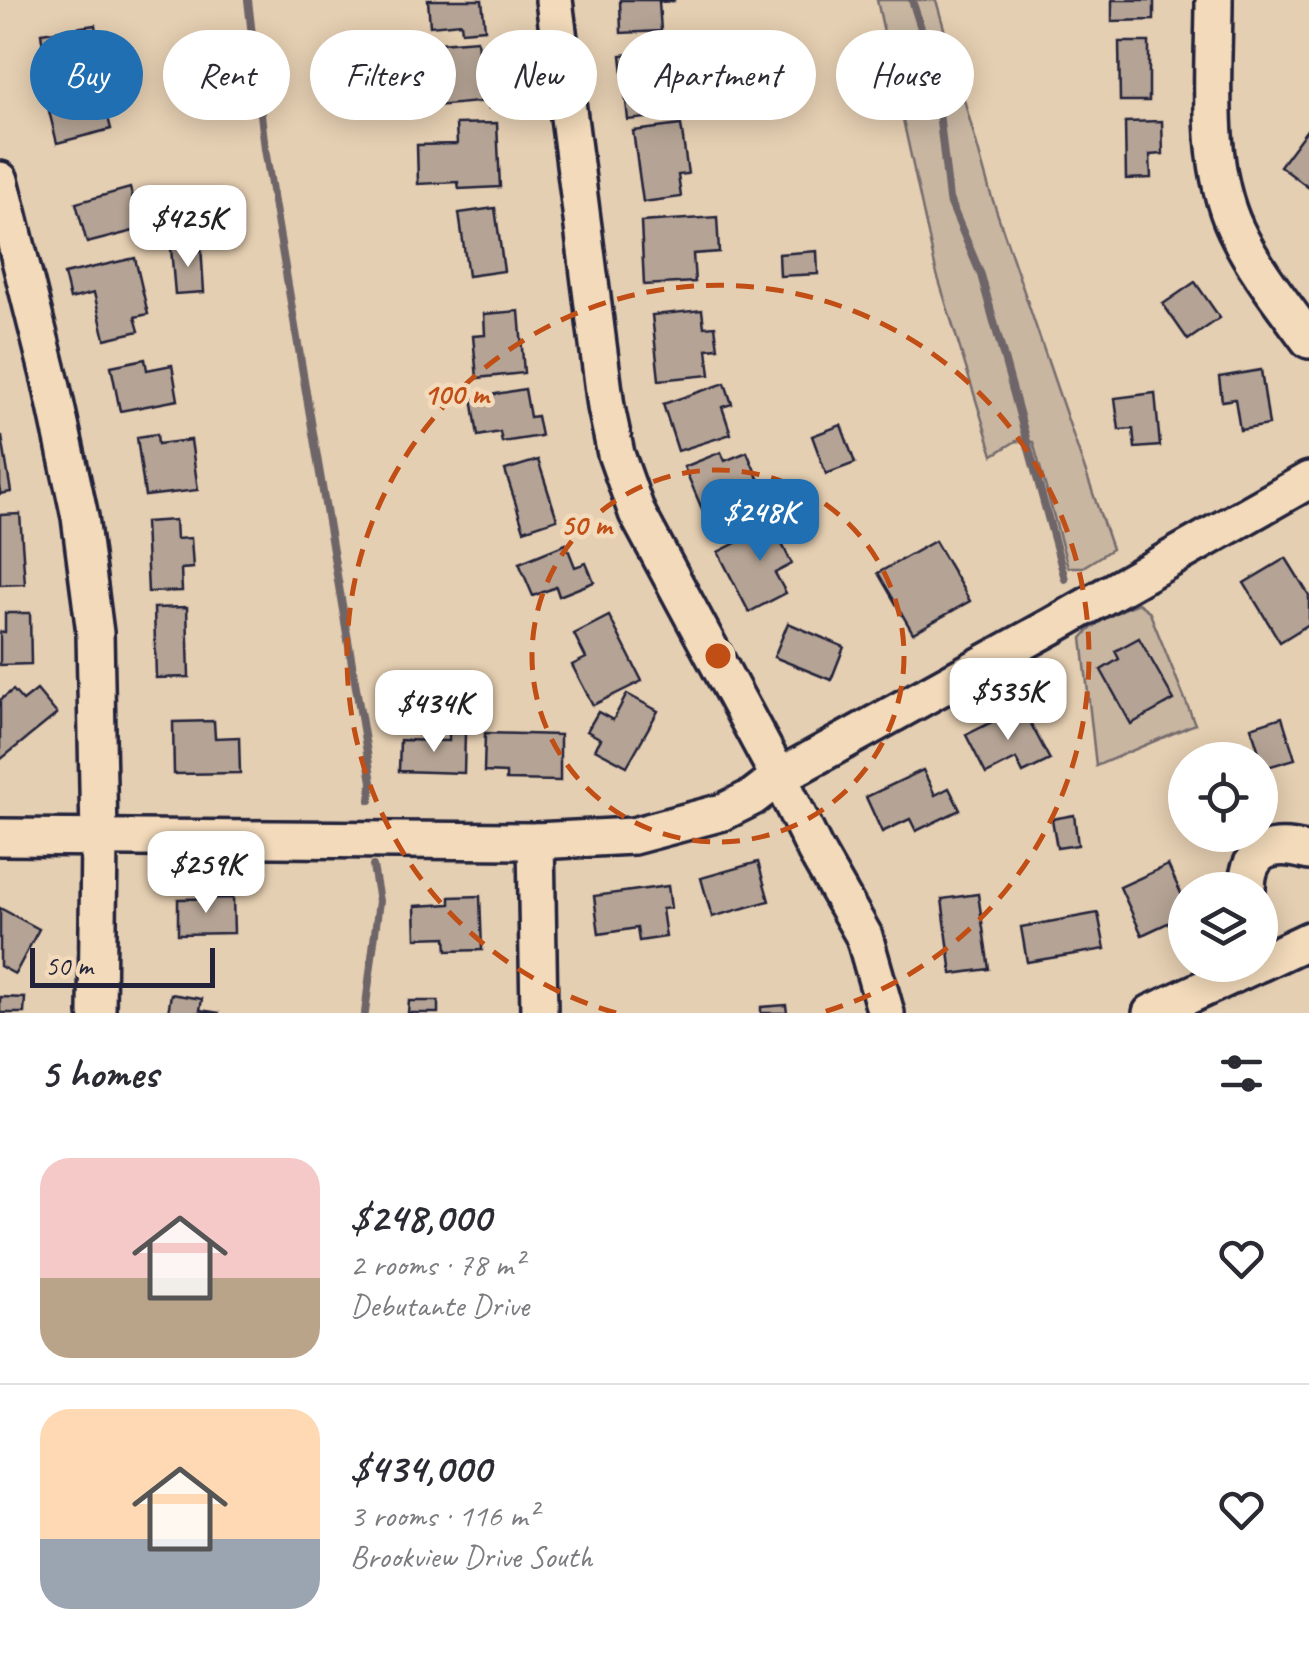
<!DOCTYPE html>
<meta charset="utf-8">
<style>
body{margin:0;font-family:Caveat,sans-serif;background:#f7f7f7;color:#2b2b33;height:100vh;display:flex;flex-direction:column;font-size:38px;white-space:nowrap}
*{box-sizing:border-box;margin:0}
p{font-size:32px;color:#7c7c81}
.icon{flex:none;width:55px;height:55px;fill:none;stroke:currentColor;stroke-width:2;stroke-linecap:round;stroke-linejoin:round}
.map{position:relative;height:1013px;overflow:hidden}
.side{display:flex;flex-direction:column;background:#fff;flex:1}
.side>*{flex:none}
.hud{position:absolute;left:30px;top:30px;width:1250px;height:90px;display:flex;gap:20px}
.fabs{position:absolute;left:1168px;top:742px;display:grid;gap:20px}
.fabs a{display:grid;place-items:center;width:110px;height:110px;border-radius:50%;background:#fff;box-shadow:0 5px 25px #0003;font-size:50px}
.scale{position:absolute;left:30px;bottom:25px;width:185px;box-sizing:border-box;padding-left:10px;border:5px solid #22223b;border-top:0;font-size:28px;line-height:35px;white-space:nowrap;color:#22223b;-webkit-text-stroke:8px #f2daba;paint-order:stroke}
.price{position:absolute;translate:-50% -85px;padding:0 22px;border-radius:20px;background:#fff;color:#222;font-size:32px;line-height:65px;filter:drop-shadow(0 2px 5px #0008)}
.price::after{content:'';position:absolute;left:50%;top:60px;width:30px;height:22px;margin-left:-15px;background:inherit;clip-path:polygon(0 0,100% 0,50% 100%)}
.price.current{background:#1f6fb2;color:#fff}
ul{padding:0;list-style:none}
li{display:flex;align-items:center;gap:30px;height:250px;padding:0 40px}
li+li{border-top:2px solid #e1e1e2}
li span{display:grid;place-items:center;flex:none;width:280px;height:200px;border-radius:30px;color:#555}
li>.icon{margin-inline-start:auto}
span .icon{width:120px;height:120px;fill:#fffc;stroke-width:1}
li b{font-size:42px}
h2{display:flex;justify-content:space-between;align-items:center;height:120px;padding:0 40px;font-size:42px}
.pill{padding:0 35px;border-radius:45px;background:#fff;box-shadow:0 5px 25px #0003;font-size:35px;line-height:90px}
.pill.current{background:#1f6fb2;color:#fff}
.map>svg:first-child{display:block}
.green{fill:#c8b6a1;stroke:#756c6e;stroke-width:2.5}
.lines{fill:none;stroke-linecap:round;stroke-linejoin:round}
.stream{stroke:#6e6569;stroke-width:8}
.building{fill:#b5a495;stroke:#22223b;stroke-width:2.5}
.minor-casing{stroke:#22223b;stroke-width:42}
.minor{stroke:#f2daba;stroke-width:35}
.ring{fill:none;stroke:#c04e15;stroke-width:5;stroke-dasharray:18 12}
.centre{fill:#c04e15;stroke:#f2daba;stroke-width:5}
.ring-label{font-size:30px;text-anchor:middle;font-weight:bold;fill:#c04e15;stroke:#f2daba;stroke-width:9;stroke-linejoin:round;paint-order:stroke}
</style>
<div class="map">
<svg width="1309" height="1013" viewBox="0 0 1309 1013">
<rect width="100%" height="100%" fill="#e5cfb2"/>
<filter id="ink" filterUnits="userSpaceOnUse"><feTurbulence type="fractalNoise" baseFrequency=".01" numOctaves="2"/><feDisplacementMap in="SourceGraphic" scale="20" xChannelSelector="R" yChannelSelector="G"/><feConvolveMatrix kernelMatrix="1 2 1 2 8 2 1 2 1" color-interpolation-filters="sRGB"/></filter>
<g filter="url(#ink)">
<g class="green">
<polygon points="877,0 936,0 990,192 1112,549 1083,567 1068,567 1033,442 1016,441 993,455 936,271"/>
<path d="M 1138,603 L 1149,611 L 1195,724 L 1096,766 L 1082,638 C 1097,620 1116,612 1138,603 Z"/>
</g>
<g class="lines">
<g class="stream">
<polyline points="248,0 265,149 372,782 370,800"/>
<polyline points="912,0 934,69 949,199 981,275 1065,579"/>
<polyline points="365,1013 379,901 373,866"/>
</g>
</g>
<g class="building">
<polygon points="428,0 482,0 485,29 462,31 461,23 430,26"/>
<polygon points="620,0 674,0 674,1 659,2 661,31 621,33"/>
<polygon points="1112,0 1154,0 1154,20 1112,21"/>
<polygon points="95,25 100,56 66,61 69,79 48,82 41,33"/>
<polygon points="477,40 481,84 508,82 510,105 489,108 489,101 435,106 432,77 444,77 440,43"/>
<polygon points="1119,42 1149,42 1149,101 1120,101"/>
<polygon points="658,51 666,116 628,120 621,55"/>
<polygon points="103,98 111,129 57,143 49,111"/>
<polygon points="1162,121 1163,154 1150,155 1151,178 1126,179 1125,122"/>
<polygon points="497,123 500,187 459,189 458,182 418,184 417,145 457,144 456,124"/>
<polygon points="681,125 688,174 678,175 681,197 643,202 633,131"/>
<polygon points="1309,127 1309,188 1280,166"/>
<polygon points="130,188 141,229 87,243 76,203"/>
<polygon points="495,208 504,271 468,276 459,213"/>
<polygon points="717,217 719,252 693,254 695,282 644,285 641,222"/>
<polygon points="201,245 204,292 175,294 171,248"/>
<polygon points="817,251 818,274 780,276 779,254"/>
<polygon points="135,258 148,314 135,317 139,331 105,339 94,293 70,299 64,274"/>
<polygon points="1195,282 1220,318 1188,340 1163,304"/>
<polygon points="702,310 704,327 715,326 718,348 707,349 710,375 659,380 652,315"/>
<polygon points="519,311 524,373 477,378 473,336 485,335 484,314"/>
<polygon points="145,359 147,370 172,365 178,400 120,411 111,366"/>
<polygon points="1261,370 1269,425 1240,430 1235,399 1222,401 1219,377"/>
<polygon points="725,383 732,404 722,407 731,434 678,451 663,404"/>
<polygon points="525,389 530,417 537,416 541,436 502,442 500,432 478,436 472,398"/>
<polygon points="1155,393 1160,446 1135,448 1133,429 1119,430 1115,398"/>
<polygon points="841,425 855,463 826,474 812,436"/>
<polygon points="157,434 158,444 191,440 198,490 145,496 137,437"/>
<polygon points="0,437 2,437 11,492 0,494"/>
<polygon points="721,452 725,461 747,452 760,483 742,491 749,508 709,525 684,467"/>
<polygon points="538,460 557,519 524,530 505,470"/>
<polygon points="20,514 25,584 0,585 0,515"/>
<polygon points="789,516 798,532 781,542 792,564 775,573 786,593 749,612 718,552"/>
<polygon points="175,520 176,539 191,538 193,568 181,569 182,591 148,592 145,522"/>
<polygon points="935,541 970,601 913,633 878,573"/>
<polygon points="566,544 575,567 586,563 594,582 559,596 556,587 533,596 519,563"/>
<polygon points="1286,558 1309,595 1309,624 1280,642 1244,583"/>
<polygon points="187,607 189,677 156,678 154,608"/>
<polygon points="5,613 30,613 31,664 0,665 0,632 5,632"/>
<polygon points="609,616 642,681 593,705 572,665 586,658 574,634"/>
<polygon points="788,623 844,647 831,680 774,657"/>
<polygon points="1139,638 1174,700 1131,724 1101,670 1119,659 1115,651"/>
<polygon points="13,690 23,701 37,690 57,714 0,760 0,700"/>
<polygon points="627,694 658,711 627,766 595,749 601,739 587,731 598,712 613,720"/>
<polygon points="1022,707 1050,760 1023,773 1016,759 986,774 966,735"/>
<polygon points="1282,717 1295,759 1264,768 1251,727"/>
<polygon points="214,721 215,738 239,737 240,773 174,774 173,722"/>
<polygon points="449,733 465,733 464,773 399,771 400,740 449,741"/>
<polygon points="485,733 560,735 560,781 506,780 506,773 484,772"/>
<polygon points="923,770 935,795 949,788 960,810 916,831 910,819 882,832 866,797"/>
<polygon points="1074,815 1078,845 1057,848 1052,819"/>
<polygon points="758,862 769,901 712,917 701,878"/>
<polygon points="1168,865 1185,902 1185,915 1142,935 1120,887"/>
<polygon points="668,886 671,908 662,909 666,937 639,941 637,928 599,934 594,896"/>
<polygon points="978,894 989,969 952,974 942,899"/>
<polygon points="480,896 482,950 447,951 446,937 416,938 415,906 450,904 450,897"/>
<polygon points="233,898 234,933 178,934 178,899"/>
<polygon points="0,908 39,929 15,974 0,966"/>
<polygon points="1098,913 1105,949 1027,962 1021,927"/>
<polygon points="171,994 202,999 200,1010 220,1013 168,1013"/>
<polygon points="0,997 25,998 24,1013 0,1013"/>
<polygon points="409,1001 438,1001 438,1013 408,1013"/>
<polygon points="786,1005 787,1013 761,1013 761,1007"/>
</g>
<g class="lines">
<g class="minor-casing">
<g id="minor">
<polyline points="554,0 606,407 616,454 637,513 779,777 815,850 864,936 886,1013"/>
<path d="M 1214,0 C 1214,72 1204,163 1236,230 C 1255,270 1283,304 1309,340"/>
<polyline points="0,180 51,383 80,517 95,633 99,838 97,1013"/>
<polyline points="0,837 536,841 633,836 723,812 753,797 779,777 1054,625 1309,480"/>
<polyline points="536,841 539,1013"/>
<path d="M 1247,890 C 1247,847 1274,842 1309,852"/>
<polyline points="1260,963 1309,940"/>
<polyline points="1151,1013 1255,965"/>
</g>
</g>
<use href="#minor" class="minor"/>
</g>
</g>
<g class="ring">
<circle cx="718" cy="656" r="186"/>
<path d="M616 1013A371 371 0 1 1 820 1013"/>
</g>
<circle cx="718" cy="656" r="15" class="centre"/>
<g class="ring-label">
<text x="456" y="404">100 m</text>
<text x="586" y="535">50 m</text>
</g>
</svg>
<div class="fabs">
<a><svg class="icon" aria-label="locate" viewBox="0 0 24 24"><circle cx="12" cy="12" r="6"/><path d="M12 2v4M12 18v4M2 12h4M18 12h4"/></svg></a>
<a><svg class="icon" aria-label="layers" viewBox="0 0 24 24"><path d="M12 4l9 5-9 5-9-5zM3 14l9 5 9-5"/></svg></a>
</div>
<div class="scale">50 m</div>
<b class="price" style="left:188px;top:270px">$425K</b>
<b class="price current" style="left:760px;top:564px">$248K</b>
<b class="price" style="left:1008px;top:743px">$535K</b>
<b class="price" style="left:434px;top:755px">$434K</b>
<b class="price" style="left:206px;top:916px">$259K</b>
<div class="hud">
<a class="pill current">Buy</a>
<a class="pill">Rent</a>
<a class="pill">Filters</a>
<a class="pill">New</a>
<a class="pill">Apartment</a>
<a class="pill">House</a>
</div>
</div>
<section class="side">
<h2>5 homes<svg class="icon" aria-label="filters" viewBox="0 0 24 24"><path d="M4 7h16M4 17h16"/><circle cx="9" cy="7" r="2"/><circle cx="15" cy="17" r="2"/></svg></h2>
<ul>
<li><span style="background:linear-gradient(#f6c9c9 60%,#b9a48a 0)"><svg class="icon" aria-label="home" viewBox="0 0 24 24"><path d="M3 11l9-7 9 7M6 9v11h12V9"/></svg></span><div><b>$248,000</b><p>2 rooms · 78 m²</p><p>Debutante Drive</p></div><svg class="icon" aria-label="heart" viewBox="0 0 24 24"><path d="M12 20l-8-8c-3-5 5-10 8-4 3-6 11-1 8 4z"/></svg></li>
<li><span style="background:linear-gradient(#ffd9b3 65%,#9aa5b1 0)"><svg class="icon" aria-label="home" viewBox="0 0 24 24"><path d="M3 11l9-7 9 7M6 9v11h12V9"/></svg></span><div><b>$434,000</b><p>3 rooms · 116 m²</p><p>Brookview Drive South</p></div><svg class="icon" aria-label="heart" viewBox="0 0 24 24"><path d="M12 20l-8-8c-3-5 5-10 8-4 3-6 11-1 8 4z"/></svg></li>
</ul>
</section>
